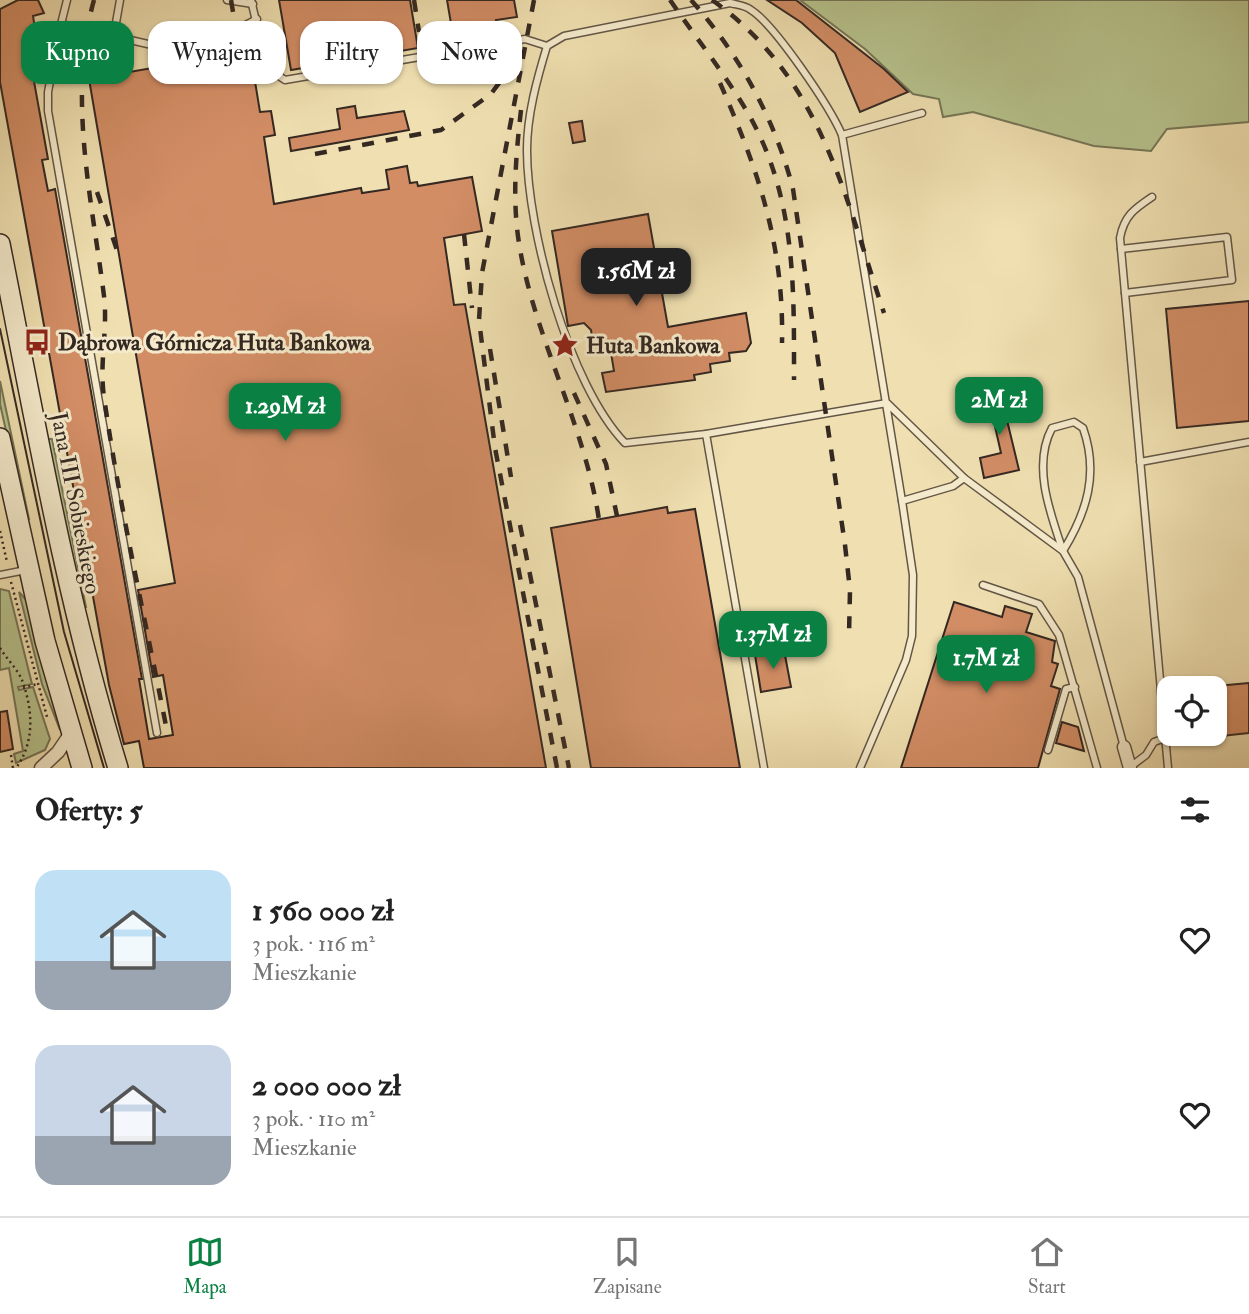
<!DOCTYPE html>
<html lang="pl">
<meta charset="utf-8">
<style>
body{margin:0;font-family:"IM FELL Double Pica",serif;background:#f2f2f2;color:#222;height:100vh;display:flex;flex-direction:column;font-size:26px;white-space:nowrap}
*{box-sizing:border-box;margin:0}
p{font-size:23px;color:#767676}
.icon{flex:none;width:38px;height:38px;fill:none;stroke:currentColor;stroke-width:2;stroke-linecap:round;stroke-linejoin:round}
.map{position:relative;height:768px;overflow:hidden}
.details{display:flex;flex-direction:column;background:#fff;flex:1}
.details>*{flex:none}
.hud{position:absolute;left:21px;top:21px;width:700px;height:63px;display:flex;gap:14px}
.buttons{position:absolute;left:1157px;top:676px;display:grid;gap:14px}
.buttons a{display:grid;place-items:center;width:70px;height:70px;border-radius:14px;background:#fff;box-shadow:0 2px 5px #0004;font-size:35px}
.price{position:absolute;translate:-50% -60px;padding:0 16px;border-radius:14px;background:#0b8043;color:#fff;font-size:23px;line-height:46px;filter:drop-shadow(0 2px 4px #0008)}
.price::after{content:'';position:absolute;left:50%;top:42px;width:21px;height:16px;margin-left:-10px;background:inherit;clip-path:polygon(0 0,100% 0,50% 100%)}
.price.current{background:#222;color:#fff}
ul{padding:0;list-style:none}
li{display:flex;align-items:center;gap:21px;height:175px;padding:0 35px}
li span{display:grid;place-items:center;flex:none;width:196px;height:140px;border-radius:21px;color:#555}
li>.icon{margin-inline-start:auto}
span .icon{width:84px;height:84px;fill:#fffc;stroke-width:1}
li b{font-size:30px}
h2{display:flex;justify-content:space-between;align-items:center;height:84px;padding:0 35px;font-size:30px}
.tag{padding:0 24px;border-radius:21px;background:#fff;box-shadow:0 2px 5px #0004;font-size:24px;line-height:63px}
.tag.current{background:#0b8043;color:#fff}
.tabs{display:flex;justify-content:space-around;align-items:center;height:98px;border-top:2px solid #e0e0e0;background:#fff;font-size:19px;color:#767676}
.tabs a{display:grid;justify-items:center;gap:4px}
.tabs .current{color:#0b8043}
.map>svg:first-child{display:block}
.green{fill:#b7c38d;stroke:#767658;stroke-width:2}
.building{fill:#d28d65;stroke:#342822;stroke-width:2}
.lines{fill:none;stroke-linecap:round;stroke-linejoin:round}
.lane-casing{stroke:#635646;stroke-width:9}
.street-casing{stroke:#635646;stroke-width:15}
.secondary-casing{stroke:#342822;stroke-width:22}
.path{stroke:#342822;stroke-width:2.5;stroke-dasharray:2 3.5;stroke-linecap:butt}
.lane{stroke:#f5ebcc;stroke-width:6}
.street{stroke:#f5ebcc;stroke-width:12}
.secondary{stroke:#f5ebcc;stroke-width:19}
.tram{stroke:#342822;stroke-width:2}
.rail{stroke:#342822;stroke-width:4.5;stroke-dasharray:12 12;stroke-linecap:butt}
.labels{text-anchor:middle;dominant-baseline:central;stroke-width:6;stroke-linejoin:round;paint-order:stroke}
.poi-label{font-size:23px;font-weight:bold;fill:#342822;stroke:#f5ebcc;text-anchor:start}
.street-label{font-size:23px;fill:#342822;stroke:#f5ebcc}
</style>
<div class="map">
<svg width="1249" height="768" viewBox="0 0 1249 768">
<rect width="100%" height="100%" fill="#f0e0b1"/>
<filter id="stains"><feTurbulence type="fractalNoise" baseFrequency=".00286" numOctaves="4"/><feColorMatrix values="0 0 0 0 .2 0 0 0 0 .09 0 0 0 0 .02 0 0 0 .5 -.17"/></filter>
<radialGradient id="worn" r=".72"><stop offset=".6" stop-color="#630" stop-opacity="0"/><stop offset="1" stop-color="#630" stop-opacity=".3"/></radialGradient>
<g class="green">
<polygon points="800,0 1249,0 1249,122 1167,129 1151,151 1094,146 973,112 943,117 939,99 913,94 865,49"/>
<polygon points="0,381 29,519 26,520 0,404"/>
<polygon points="46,439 52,439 86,607 81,607"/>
<polygon points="0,589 9,591 32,684 18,687 19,690 33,687 50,739 45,750 16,763 14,754 23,751 9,668 0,670"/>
<polygon points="19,592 27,601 60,730 42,684"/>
</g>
<g class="building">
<polygon points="18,0 38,0 44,13 33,16 36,35 26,37 48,159 42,160 48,191 55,189 142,679 139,679 149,739 173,735 163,675 153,677 138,590 175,583 89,79 250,51 260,112 271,111 275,135 264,137 274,204 361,188 362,193 389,189 386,170 407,166 410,183 417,182 418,186 472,177 482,231 444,238 454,305 465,304 546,768 144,768 139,741 124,744 109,685 0,82 0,9"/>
<polygon points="279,0 410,0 418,48 291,70"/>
<polygon points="447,0 514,0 517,17 496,20 499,34 454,41"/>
<polygon points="767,0 796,0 884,69 908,92 860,112 835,53 802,23"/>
<polygon points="355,106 357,118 404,111 409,130 291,151 289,138 340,129 337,109"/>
<polygon points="582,121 585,141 573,143 569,123"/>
<polygon points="648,214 668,327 746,313 751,343 746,351 729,353 730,361 710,364 711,372 694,375 695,380 606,392 602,373 614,371 610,347 594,350 591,330 584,323 568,326 552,231"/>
<polygon points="1249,301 1249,421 1177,428 1166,309"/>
<polygon points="997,379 1019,470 984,478 980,458 1001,453 985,382"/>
<polygon points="667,507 668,513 695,509 740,768 591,768 551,528"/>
<polygon points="954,602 1002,617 1005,606 1032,614 1026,632 1055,641 1052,662 1058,664 1051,686 1060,689 1038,768 901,768"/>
<polygon points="784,650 791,687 761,692 755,655"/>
<polygon points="1249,683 1249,733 1222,736 1217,686"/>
<polygon points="7,711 13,749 0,752 0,712"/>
<polygon points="1062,722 1078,727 1084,751 1056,743"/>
</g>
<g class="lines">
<g class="lane-casing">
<g id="lane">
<polyline points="67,0 61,24 178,51 206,46 257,19"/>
<polyline points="227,0 253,4"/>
<polyline points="251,0 267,68 285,80 525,39 547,46"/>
<polyline points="61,24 48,92 48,111 157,733"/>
<polyline points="114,34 120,0"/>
<polyline points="842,135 922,113"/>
<path d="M 1152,197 C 1134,209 1124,216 1120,238 L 1168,768"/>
<polyline points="1121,249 1227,237 1232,280 1125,293"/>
<path d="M 1074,422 L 1083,428 C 1099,473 1087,512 1063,551 C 1050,513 1032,465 1052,428 Z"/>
<polyline points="706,434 764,768"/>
<polyline points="1140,462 1249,442"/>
<path d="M 902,501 L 842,135 C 830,107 775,25 751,10 C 745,5 737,5 730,3 L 564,36 L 547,46 C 537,79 527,115 527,150 C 527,230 569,385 625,443 L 706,434 L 887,403 L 964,478"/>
<polyline points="0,575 26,570"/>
<polyline points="983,585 1039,604 1059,635 1097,768"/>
<polyline points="1048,750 1066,689 1075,687"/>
<polyline points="1130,767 1146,755 1154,742 1165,738"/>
<polyline points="860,768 906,660 912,636 913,575 902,501 953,486 964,478 1063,551 1078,577 1124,747"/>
</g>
</g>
<g class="street-casing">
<g id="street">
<polyline points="1124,747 1130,768"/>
<polyline points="41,768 58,752 71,733"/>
</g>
</g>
<g class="secondary-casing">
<g id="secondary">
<path d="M 0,244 C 35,420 65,596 118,768"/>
<polyline points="0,438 45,641 82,768"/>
</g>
</g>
<g class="path">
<polyline points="0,531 7,562"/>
<polyline points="11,582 47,717"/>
<path d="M 0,648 C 6,658 18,670 22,680 C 33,710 35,742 16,768"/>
<polyline points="23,688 37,684"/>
<polyline points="11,755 13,768"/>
</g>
<use href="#lane" class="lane"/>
<use href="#street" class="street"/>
<use href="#secondary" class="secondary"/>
<polyline class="tram" points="0,329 64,632 104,768"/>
<g class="rail">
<path d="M 94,0 C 67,96 92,200 104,296 C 108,330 99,363 104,397 C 120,510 146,623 168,736"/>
<polyline points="231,0 240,53"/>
<polyline points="414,0 419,32"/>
<polyline points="534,0 482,273 479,320 495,448 557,768"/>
<path d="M 670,0 C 696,38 726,75 749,115 C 796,198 794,287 794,380"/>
<path d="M 691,0 C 739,54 775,119 793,189 L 845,545 L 850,590 L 849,635"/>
<path d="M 712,0 C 821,77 844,194 884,313"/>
<path d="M 720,83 C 759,172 784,245 782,343"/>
<path d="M 521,110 C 516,154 512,199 519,243 C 534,338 585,424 599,520"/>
<polyline points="315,154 441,130 491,94 518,57"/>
<polyline points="97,192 119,256"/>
<polyline points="464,234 472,308"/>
<polyline points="490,349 511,477"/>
<polyline points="574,393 606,464 617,516"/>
<polyline points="520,525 569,768"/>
</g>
</g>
<defs>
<g id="bus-bare" transform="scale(2.1)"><path d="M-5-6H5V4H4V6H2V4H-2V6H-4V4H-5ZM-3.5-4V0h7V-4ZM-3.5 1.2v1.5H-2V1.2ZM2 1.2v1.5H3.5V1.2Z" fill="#8f2418" stroke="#f5ebcc" stroke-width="2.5" paint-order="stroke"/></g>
<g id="sight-bare" transform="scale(2.1)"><path d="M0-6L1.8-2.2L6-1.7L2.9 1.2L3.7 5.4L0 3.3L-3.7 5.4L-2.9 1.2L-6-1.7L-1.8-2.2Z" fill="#8f2418" stroke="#f5ebcc" stroke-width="2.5" paint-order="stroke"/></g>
</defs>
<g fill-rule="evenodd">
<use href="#bus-bare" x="37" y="342"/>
<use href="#sight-bare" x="565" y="345"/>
</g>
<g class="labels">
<g class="poi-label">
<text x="58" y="342">Dąbrowa Górnicza Huta Bankowa</text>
<text x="586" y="345">Huta Bankowa</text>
</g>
<g class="street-label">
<text transform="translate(76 503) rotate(79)">Jana III Sobieskiego</text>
</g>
</g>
<rect width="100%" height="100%" filter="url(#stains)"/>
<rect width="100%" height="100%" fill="url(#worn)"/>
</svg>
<div class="buttons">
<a><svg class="icon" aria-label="locate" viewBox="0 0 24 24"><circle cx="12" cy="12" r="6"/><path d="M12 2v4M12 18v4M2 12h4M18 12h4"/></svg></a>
</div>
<b class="price current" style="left:636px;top:308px">1.56M zł</b>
<b class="price" style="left:999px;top:437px">2M zł</b>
<b class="price" style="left:285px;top:443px">1.29M zł</b>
<b class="price" style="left:773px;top:671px">1.37M zł</b>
<b class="price" style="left:986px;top:695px">1.7M zł</b>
<div class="hud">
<a class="tag current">Kupno</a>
<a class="tag">Wynajem</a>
<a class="tag">Filtry</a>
<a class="tag">Nowe</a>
</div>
</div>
<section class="details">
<h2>Oferty: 5<svg class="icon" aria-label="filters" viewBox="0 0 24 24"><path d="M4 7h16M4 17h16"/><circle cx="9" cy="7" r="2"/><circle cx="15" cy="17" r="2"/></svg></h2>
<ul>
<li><span style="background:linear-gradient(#bfe0f5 65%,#9aa5b1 0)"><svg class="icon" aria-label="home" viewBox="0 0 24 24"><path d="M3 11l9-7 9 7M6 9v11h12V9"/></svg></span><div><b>1 560 000 zł</b><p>3 pok. · 116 m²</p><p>Mieszkanie</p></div><svg class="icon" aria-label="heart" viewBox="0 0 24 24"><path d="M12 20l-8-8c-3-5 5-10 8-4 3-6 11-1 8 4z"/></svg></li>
<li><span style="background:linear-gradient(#c9d6e8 65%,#9aa5b1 0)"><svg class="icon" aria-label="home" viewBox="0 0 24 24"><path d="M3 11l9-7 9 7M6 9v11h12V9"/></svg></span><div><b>2 000 000 zł</b><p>3 pok. · 110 m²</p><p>Mieszkanie</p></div><svg class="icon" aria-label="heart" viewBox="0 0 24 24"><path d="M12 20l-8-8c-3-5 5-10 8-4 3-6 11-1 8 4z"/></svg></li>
</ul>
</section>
<nav class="tabs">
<a class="current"><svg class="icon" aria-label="map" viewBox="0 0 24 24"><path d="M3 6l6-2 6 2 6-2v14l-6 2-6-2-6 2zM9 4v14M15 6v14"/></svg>Mapa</a>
<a><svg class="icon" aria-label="saved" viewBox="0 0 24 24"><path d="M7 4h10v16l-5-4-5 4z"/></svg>Zapisane</a>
<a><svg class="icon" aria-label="home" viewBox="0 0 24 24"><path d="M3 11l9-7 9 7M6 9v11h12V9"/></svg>Start</a>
</nav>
